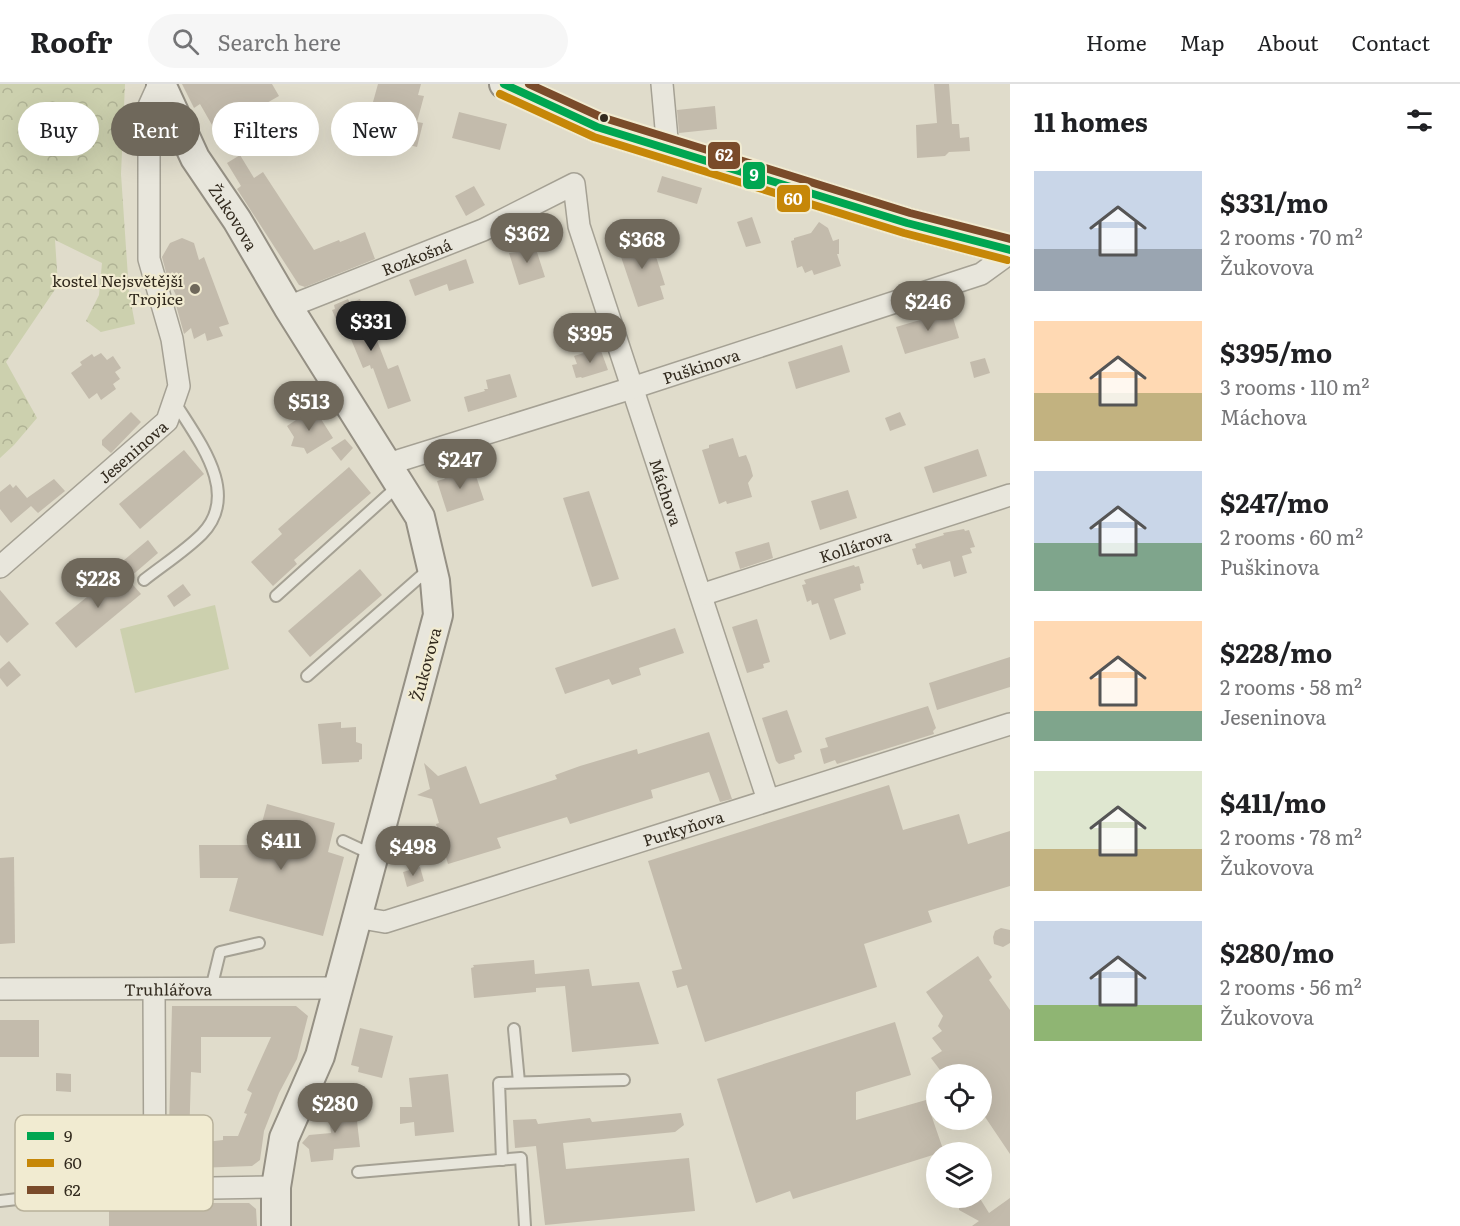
<!DOCTYPE html>
<meta charset="utf-8">
<style>
body{margin:0;font-family:Literata,serif;background:#f6f6f6;color:#202124;height:100vh;display:flex;flex-direction:column;font-size:22px;white-space:nowrap}
*{box-sizing:border-box;margin:0}
p{font-size:20px;color:#757577}
.icon{flex:none;width:33px;height:33px;fill:none;stroke:currentColor;stroke-width:2;stroke-linecap:round;stroke-linejoin:round}
.map{position:relative;flex:1;overflow:hidden}
.panel{display:flex;flex-direction:column;background:#fff;width:450px}
.panel>*{flex:none}
.hud{position:absolute;left:18px;top:18px;width:570px;height:54px;display:flex;gap:12px}
.buttons{position:absolute;left:926px;top:980px;display:grid;gap:12px}
.buttons a{display:grid;place-items:center;width:66px;height:66px;border-radius:50%;background:#fff;box-shadow:0 6px 24px #0002;font-size:30px}
.price{position:absolute;translate:-50% -51px;padding:0 14px;border-radius:21px;background:#6f685b;color:#fff;font-size:20px;line-height:39px;filter:drop-shadow(0 2px 3px #0008)}
.price::after{content:'';position:absolute;left:50%;top:36px;width:18px;height:14px;margin-left:-9px;background:inherit;clip-path:polygon(0 0,100% 0,50% 100%)}
.price.current{background:#222;color:#fff}
ul{padding:0;list-style:none}
li{display:flex;align-items:center;gap:18px;height:150px;padding:0 24px}
li span{display:grid;place-items:center;flex:none;width:168px;height:120px;border-radius:0px;color:#555}
li>.icon{margin-inline-start:auto}
span .icon{width:72px;height:72px;fill:#fffc;stroke-width:1}
li b{font-size:26px}
h2{display:flex;justify-content:space-between;align-items:center;height:72px;padding:0 24px;font-size:26px}
.chip{padding:0 21px;border-radius:27px;background:#fff;box-shadow:0 6px 24px #0002;font-size:21px;line-height:54px}
.chip.current{background:#6f685b;color:#fff}
header{display:flex;align-items:center;gap:36px;box-sizing:border-box;height:84px;padding:0 30px;background:#fff;border-bottom:2px solid #e0e0e0}
header strong{font-size:28px}
nav{display:flex;gap:33px;margin-inline-start:auto;font-size:21px}
.search{width:420px;height:54px;background:#f6f6f6;display:flex;align-items:center;gap:15px;box-sizing:border-box;padding:0 21px;border-radius:33px;color:#757577;font-size:22px}
main{display:flex;flex:1;min-height:0}
.map>svg:first-child{display:block}
.forest{fill:url(#forest-crowns)}
.green{fill:#ccd0ae}
.building{fill:#c3bbac;fill-rule:evenodd}
.lines{fill:none;stroke-linecap:round;stroke-linejoin:round}
.lane-casing{stroke:#a5a194;stroke-width:14}
.street-casing{stroke:#a5a194;stroke-width:24}
.secondary-casing{stroke:#959084;stroke-width:32}
.lane{stroke:#e8e6dc;stroke-width:10}
.street{stroke:#e8e6dc;stroke-width:21}
.secondary{stroke:#e8e6dc;stroke-width:28}
.bus-1-casing{stroke:#f1ebd1;stroke-width:12}
.bus-2-casing{stroke:#f1ebd1;stroke-width:12}
.bus-3-casing{stroke:#f1ebd1;stroke-width:12}
.bus-1{stroke:#00a651;stroke-width:8}
.bus-2{stroke:#c68708;stroke-width:8}
.bus-3{stroke:#7a4b2a;stroke-width:8}
.bus-dot{fill:#322a1e;stroke:#f1ebd1;stroke-width:2}
.poi-dot{fill:#6f685b;stroke:#f1ebd1;stroke-width:2}
.labels{text-anchor:middle;dominant-baseline:central;stroke-width:4.5;stroke-linejoin:round;paint-order:stroke}
.street-label{font-size:16px;fill:#322a1e;stroke:#f1ebd1}
.poi-label{font-size:16px;fill:#322a1e;stroke:#f1ebd1;text-anchor:end}
.key{fill:#f1ebd1;stroke:#b8b19b;stroke-width:1.5}
.key-label{font-size:16px;fill:#322a1e}
.line-badge{stroke:#f1ebd1;stroke-width:2}
.badge-label{font-size:16px;text-anchor:middle;font-weight:bold;fill:#fff}
</style>
<header>
<strong>Roofr</strong>
<div class="search"><svg class="icon" aria-label="search" viewBox="0 0 24 24"><circle cx="10" cy="10" r="6"/><path d="M15 15l6 6"/></svg>Search here</div>
<nav><a>Home</a><a>Map</a><a>About</a><a>Contact</a></nav>
</header>
<main>
<div class="map">
<svg width="1010" height="1142" viewBox="0 0 1010 1142">
<defs>
<pattern id="forest-crowns" width="20" height="18" patternUnits="userSpaceOnUse" patternTransform="scale(1.5)"><rect width="20" height="18" fill="#ccd0ae"/><path d="M2 6a3 3 0 1 1 6 0M12 15a3 3 0 1 1 6 0" fill="none" stroke="#b0b395"/></pattern>
</defs>
<rect width="100%" height="100%" fill="#e0dccb"/>
<polygon class="forest" points="0,0 125,0 121,90 129,208 135,240 101,248 86,237 99,211 102,179 55,156 58,201 6,278 37,334 14,361 0,374"/>
<polygon class="green" points="215,521 229,585 135,609 120,545"/>
<g class="building">
<polygon points="182,0 272,0 279,12 216,48 200,20 194,24"/>
<polygon points="378,0 421,0 418,11 424,12 417,38 423,39 417,63 377,53 359,53 358,36 368,36"/>
<polygon points="934,0 949,0 952,40 959,40 960,54 969,53 970,67 949,68 945,72 917,74 916,41 937,39"/>
<polygon points="715,22 717,45 679,49 677,26"/>
<polygon points="459,28 507,40 500,66 452,54"/>
<polygon points="240,71 254,94 263,88 314,166 339,156 340,158 365,148 375,175 305,203 299,201 237,105 241,102 227,79"/>
<polygon points="662,92 702,104 697,120 657,108"/>
<polygon points="474,102 485,121 466,132 455,112"/>
<polygon points="752,133 761,159 746,163 737,138"/>
<polygon points="819,138 828,144 833,157 839,155 839,170 837,170 841,182 814,191 812,186 805,189 802,182 797,184 791,157 794,156 794,154 811,149"/>
<polygon points="642,150 646,162 652,160 665,201 660,202 664,215 638,223 616,158"/>
<polygon points="182,154 194,159 199,176 204,173 229,240 219,243 223,252 207,257 205,249 194,255 191,244 184,250 176,221 180,220 167,192 162,173 170,159"/>
<polygon points="527,159 528,164 535,162 545,193 519,201 509,169 516,168 514,163"/>
<polygon points="466,175 474,199 449,207 447,200 415,212 409,196"/>
<polygon points="348,215 350,219 360,215 365,231 363,232 372,256 376,254 388,285 398,281 411,317 388,325 373,284 371,285 370,281 363,284 348,248 342,250 332,226 335,225 334,221"/>
<polygon points="951,227 959,254 905,270 896,243"/>
<polygon points="842,261 850,288 796,305 788,278"/>
<polygon points="600,264 608,286 582,294 581,293 576,294 572,281 577,280 574,272"/>
<polygon points="101,269 107,276 113,272 121,284 115,288 120,295 113,300 116,305 101,316 97,309 89,315 71,289 82,281 80,278 92,270 94,273"/>
<polygon points="985,274 990,289 974,294 970,278"/>
<polygon points="510,290 517,313 468,328 464,313 485,307 484,305 488,305 486,296"/>
<polygon points="314,324 333,354 307,370 304,364 291,362 294,353 287,342"/>
<polygon points="131,328 141,338 111,369 102,361 102,356"/>
<polygon points="900,328 906,341 890,347 885,334"/>
<polygon points="733,354 739,373 746,371 750,381 753,392 748,399 752,413 727,420 726,417 719,420 702,366 709,364 709,361"/>
<polygon points="345,355 353,364 341,377 331,364"/>
<polygon points="978,365 987,392 933,409 924,383"/>
<polygon points="184,366 204,390 140,445 119,420"/>
<polygon points="349,383 371,409 294,476 297,480 273,502 251,478 282,450 278,445"/>
<polygon points="455,386 463,390 474,386 484,416 447,428 437,397 444,395 451,388"/>
<polygon points="54,395 65,407 38,429 31,422 11,439 0,425 0,408 10,400 13,404 16,401 27,414"/>
<polygon points="848,406 857,434 820,446 811,417"/>
<polygon points="589,407 619,495 592,503 563,414"/>
<polygon points="964,445 965,447 969,446 975,463 970,464 972,469 962,472 967,489 954,493 950,477 923,485 921,480 917,481 912,465 916,464 915,460 944,451 943,449"/>
<polygon points="148,456 158,469 129,494 117,482"/>
<polygon points="769,458 773,474 740,485 735,468"/>
<polygon points="854,481 855,483 859,482 864,499 860,500 861,506 834,515 846,550 830,556 818,519 812,521 811,516 807,518 802,501 806,500 804,496"/>
<polygon points="360,485 382,511 310,573 288,547"/>
<polygon points="120,486 141,510 76,564 55,539"/>
<polygon points="183,500 191,511 174,523 167,512"/>
<polygon points="0,506 29,540 7,559 0,551"/>
<polygon points="757,535 770,578 763,580 764,584 747,589 732,543"/>
<polygon points="675,544 684,569 639,584 641,591 612,601 609,595 565,610 555,584"/>
<polygon points="1010,573 1010,603 937,626 929,599"/>
<polygon points="9,577 21,591 7,603 0,594 0,585"/>
<polygon points="928,622 936,644 933,647 934,650 837,680 835,676 824,680 820,665 828,663 825,654"/>
<polygon points="787,626 802,668 794,671 795,675 779,680 776,677 762,634"/>
<polygon points="341,638 341,644 356,643 356,658 362,660 362,675 359,676 359,678 322,680 318,640"/>
<polygon points="709,648 732,715 720,718 709,688 651,706 653,714 570,740 567,733 497,754 501,764 448,780 436,740 439,739 432,715 417,711 430,705 424,679 438,692 466,682 480,720 557,695 555,691 580,682 637,665 638,670"/>
<polygon points="889,701 903,746 959,730 968,760 1010,747 1010,802 928,827 932,838 864,860 877,903 705,958 687,901 677,904 672,887 682,885 648,777"/>
<polygon points="267,720 335,739 328,768 344,773 323,852 229,827 238,794 200,794 199,761 256,761"/>
<polygon points="14,773 15,859 0,860 0,774"/>
<polygon points="420,783 424,797 407,803 403,788"/>
<polygon points="1001,844 1010,846 1010,859 1003,863 994,860 993,853 995,847"/>
<polygon points="978,872 992,893 989,896 1010,926 1010,1070 981,1027 981,990 943,990 931,974 942,967 932,954 942,947 938,942 943,932 926,908"/>
<polygon points="534,876 535,890 589,885 592,902 639,898 659,960 572,968 565,902 536,904 536,908 474,914 471,884 474,883 473,881"/>
<path d="M 172,922 L 296,922 L 308,932 L 297,975 L 279,1009 L 264,1047 L 260,1076 L 252,1082 L 168,1085 ZM 201,953 L 271,953 L 247,1006 L 252,1009 L 244,1029 L 247,1030 L 238,1052 L 223,1052 L 223,1056 L 189,1060 L 191,988 L 201,989 Z"/>
<rect x="0" y="936" width="39" height="37"/>
<polygon points="895,938 911,991 856,1008 856,1036 926,1016 944,1068 936,1068 936,1070 793,1115 790,1107 756,1119 717,995"/>
<polygon points="360,944 393,952 382,994 358,988 359,983 351,981"/>
<polygon points="56,989 71,990 71,1008 56,1007"/>
<polygon points="448,990 454,1048 415,1052 414,1038 400,1040 400,1023 412,1023 409,994"/>
<polygon points="355,1020 360,1063 334,1065 333,1076 311,1078 309,1065 302,1059 309,1051 331,1049 328,1022"/>
<polygon points="681,1029 684,1041 675,1048 563,1059 566,1085 689,1074 695,1127 545,1141 536,1062 515,1064 513,1036 536,1035 538,1040 590,1034 592,1038"/>
<polygon points="959,1113 979,1113 989,1129 1010,1114 1010,1142 972,1142 979,1137 959,1126"/>
<polygon points="207,1119 249,1119 256,1125 257,1142 109,1142 109,1123 208,1120"/>
</g>
<g class="lines">
<g class="lane-casing">
<g id="lane">
<path d="M 144,496 C 163,481 185,467 202,450 C 242,409 197,355 174,317"/>
<polyline points="276,512 398,402"/>
<polyline points="307,592 429,485"/>
<polyline points="343,757 373,771"/>
<polyline points="211,905 220,868 259,859"/>
<polyline points="514,945 519,998"/>
<polyline points="502,1076 499,999 624,996"/>
<polyline points="358,1088 521,1074 525,1142"/>
<polyline points="0,1117 94,1106"/>
</g>
</g>
<g class="street-casing">
<g id="street">
<polyline points="662,0 668,66"/>
<path id="s1" d="M 288,223 L 483,146 L 574,100 L 579,142 L 768,716"/>
<path id="s2" d="M 388,380 L 632,304 L 981,190 L 1010,169"/>
<path id="s3" d="M 0,483 L 167,337 L 179,302 L 172,255 L 149,175 L 149,22 L 159,0"/>
<path id="s4" d="M 701,511 L 1010,411"/>
<path id="s5" d="M 356,833 L 385,838 L 1010,640"/>
<path id="s6" d="M 0,905 L 336,904"/>
<polyline points="154,906 155,1105"/>
<polyline points="94,1106 276,1103"/>
</g>
</g>
<g class="secondary-casing">
<g id="secondary">
<path id="s7" d="M 161,0 L 195,74 L 237,136 L 288,223 L 420,433 L 435,497 L 438,531 L 320,972 L 284,1054 L 276,1103 L 276,1142"/>
<polyline points="504,0 597,43 907,139 1010,166"/>
</g>
</g>
<use href="#lane" class="lane"/>
<use href="#street" class="street"/>
<use href="#secondary" class="secondary"/>
<g class="bus-1-casing">
<polyline id="bus-1" points="504,0 597,43 907,139 1010,166"/>
</g>
<g class="bus-2-casing">
<polyline id="bus-2" points="500,10 594,53 904,149 1007,176"/>
</g>
<g class="bus-3-casing">
<polyline id="bus-3" points="529,0 601,33 910,129 1010,155"/>
</g>
<use href="#bus-1" class="bus-1"/>
<use href="#bus-2" class="bus-2"/>
<use href="#bus-3" class="bus-3"/>
</g>
<circle class="bus-dot" cx="604" cy="34" r="5"/>
<circle class="poi-dot" cx="195" cy="205" r="6"/>
<g class="labels">
<g class="street-label">
<text stroke="none"><textPath href="#s7" startOffset="152">Žukovova</textPath></text>
<text stroke="none"><textPath href="#s1" startOffset="138">Rozkošná</textPath></text>
<text stroke="none"><textPath href="#s2" startOffset="328">Puškinova</textPath></text>
<text stroke="none"><textPath href="#s3" startOffset="176">Jeseninova</textPath></text>
<text stroke="none"><textPath href="#s1" startOffset="634">Máchova</textPath></text>
<text stroke="none"><textPath href="#s4" startOffset="162">Kollárova</textPath></text>
<text transform="translate(425 580) rotate(-75)">Žukovova</text>
<text stroke="none"><textPath href="#s5" startOffset="342">Purkyňova</textPath></text>
<text stroke="none"><textPath href="#s6" startOffset="168">Truhlářova</textPath></text>
</g>
<g class="poi-label">
<text x="183" y="196">kostel Nejsvětější<tspan x="183" dy="18">Trojice</tspan></text>
</g>
</g>
<rect x="15" y="1031" width="198" height="96" rx="9" class="key"/>
<rect x="27" y="1048" width="27" height="8" fill="#00a651"/>
<rect x="27" y="1075" width="27" height="8" fill="#c68708"/>
<rect x="27" y="1102" width="27" height="8" fill="#7a4b2a"/>
<g class="key-label">
<text x="64" y="1058">9</text>
<text x="64" y="1085">60</text>
<text x="64" y="1112">62</text>
</g>
<g class="line-badge">
<rect x="707" y="57" width="34" height="29" rx="6" fill="#7a4b2a"/>
<rect x="742" y="77" width="24" height="29" rx="6" fill="#00a651"/>
<rect x="776" y="100" width="35" height="29" rx="6" fill="#c68708"/>
</g>
<g class="badge-label">
<text x="724" y="77">62</text>
<text x="754" y="97">9</text>
<text x="793" y="121">60</text>
</g>
</svg>
<div class="buttons">
<a><svg class="icon" aria-label="locate" viewBox="0 0 24 24"><circle cx="12" cy="12" r="6"/><path d="M12 2v4M12 18v4M2 12h4M18 12h4"/></svg></a>
<a><svg class="icon" aria-label="layers" viewBox="0 0 24 24"><path d="M12 4l9 5-9 5-9-5zM3 14l9 5 9-5"/></svg></a>
</div>
<b class="price" style="left:527px;top:180px">$362</b>
<b class="price" style="left:642px;top:186px">$368</b>
<b class="price" style="left:928px;top:248px">$246</b>
<b class="price current" style="left:371px;top:268px">$331</b>
<b class="price" style="left:590px;top:280px">$395</b>
<b class="price" style="left:309px;top:348px">$513</b>
<b class="price" style="left:460px;top:406px">$247</b>
<b class="price" style="left:98px;top:525px">$228</b>
<b class="price" style="left:281px;top:787px">$411</b>
<b class="price" style="left:413px;top:793px">$498</b>
<b class="price" style="left:335px;top:1050px">$280</b>
<div class="hud">
<a class="chip">Buy</a>
<a class="chip current">Rent</a>
<a class="chip">Filters</a>
<a class="chip">New</a>
</div>
</div>
<section class="panel">
<h2>11 homes<svg class="icon" aria-label="filters" viewBox="0 0 24 24"><path d="M4 7h16M4 17h16"/><circle cx="9" cy="7" r="2"/><circle cx="15" cy="17" r="2"/></svg></h2>
<ul>
<li><span style="background:linear-gradient(#c9d6e8 65%,#9aa5b1 0)"><svg class="icon" aria-label="home" viewBox="0 0 24 24"><path d="M3 11l9-7 9 7M6 9v11h12V9"/></svg></span><div><b>$331/mo</b><p>2 rooms · 70 m²</p><p>Žukovova</p></div></li>
<li><span style="background:linear-gradient(#ffd9b3 60%,#c2b280 0)"><svg class="icon" aria-label="home" viewBox="0 0 24 24"><path d="M3 11l9-7 9 7M6 9v11h12V9"/></svg></span><div><b>$395/mo</b><p>3 rooms · 110 m²</p><p>Máchova</p></div></li>
<li><span style="background:linear-gradient(#c9d6e8 60%,#7fa58c 0)"><svg class="icon" aria-label="home" viewBox="0 0 24 24"><path d="M3 11l9-7 9 7M6 9v11h12V9"/></svg></span><div><b>$247/mo</b><p>2 rooms · 60 m²</p><p>Puškinova</p></div></li>
<li><span style="background:linear-gradient(#ffd9b3 75%,#7fa58c 0)"><svg class="icon" aria-label="home" viewBox="0 0 24 24"><path d="M3 11l9-7 9 7M6 9v11h12V9"/></svg></span><div><b>$228/mo</b><p>2 rooms · 58 m²</p><p>Jeseninova</p></div></li>
<li><span style="background:linear-gradient(#dfe7d0 65%,#c2b280 0)"><svg class="icon" aria-label="home" viewBox="0 0 24 24"><path d="M3 11l9-7 9 7M6 9v11h12V9"/></svg></span><div><b>$411/mo</b><p>2 rooms · 78 m²</p><p>Žukovova</p></div></li>
<li><span style="background:linear-gradient(#c9d6e8 70%,#8fb573 0)"><svg class="icon" aria-label="home" viewBox="0 0 24 24"><path d="M3 11l9-7 9 7M6 9v11h12V9"/></svg></span><div><b>$280/mo</b><p>2 rooms · 56 m²</p><p>Žukovova</p></div></li>
</ul>
</section>
</main>
